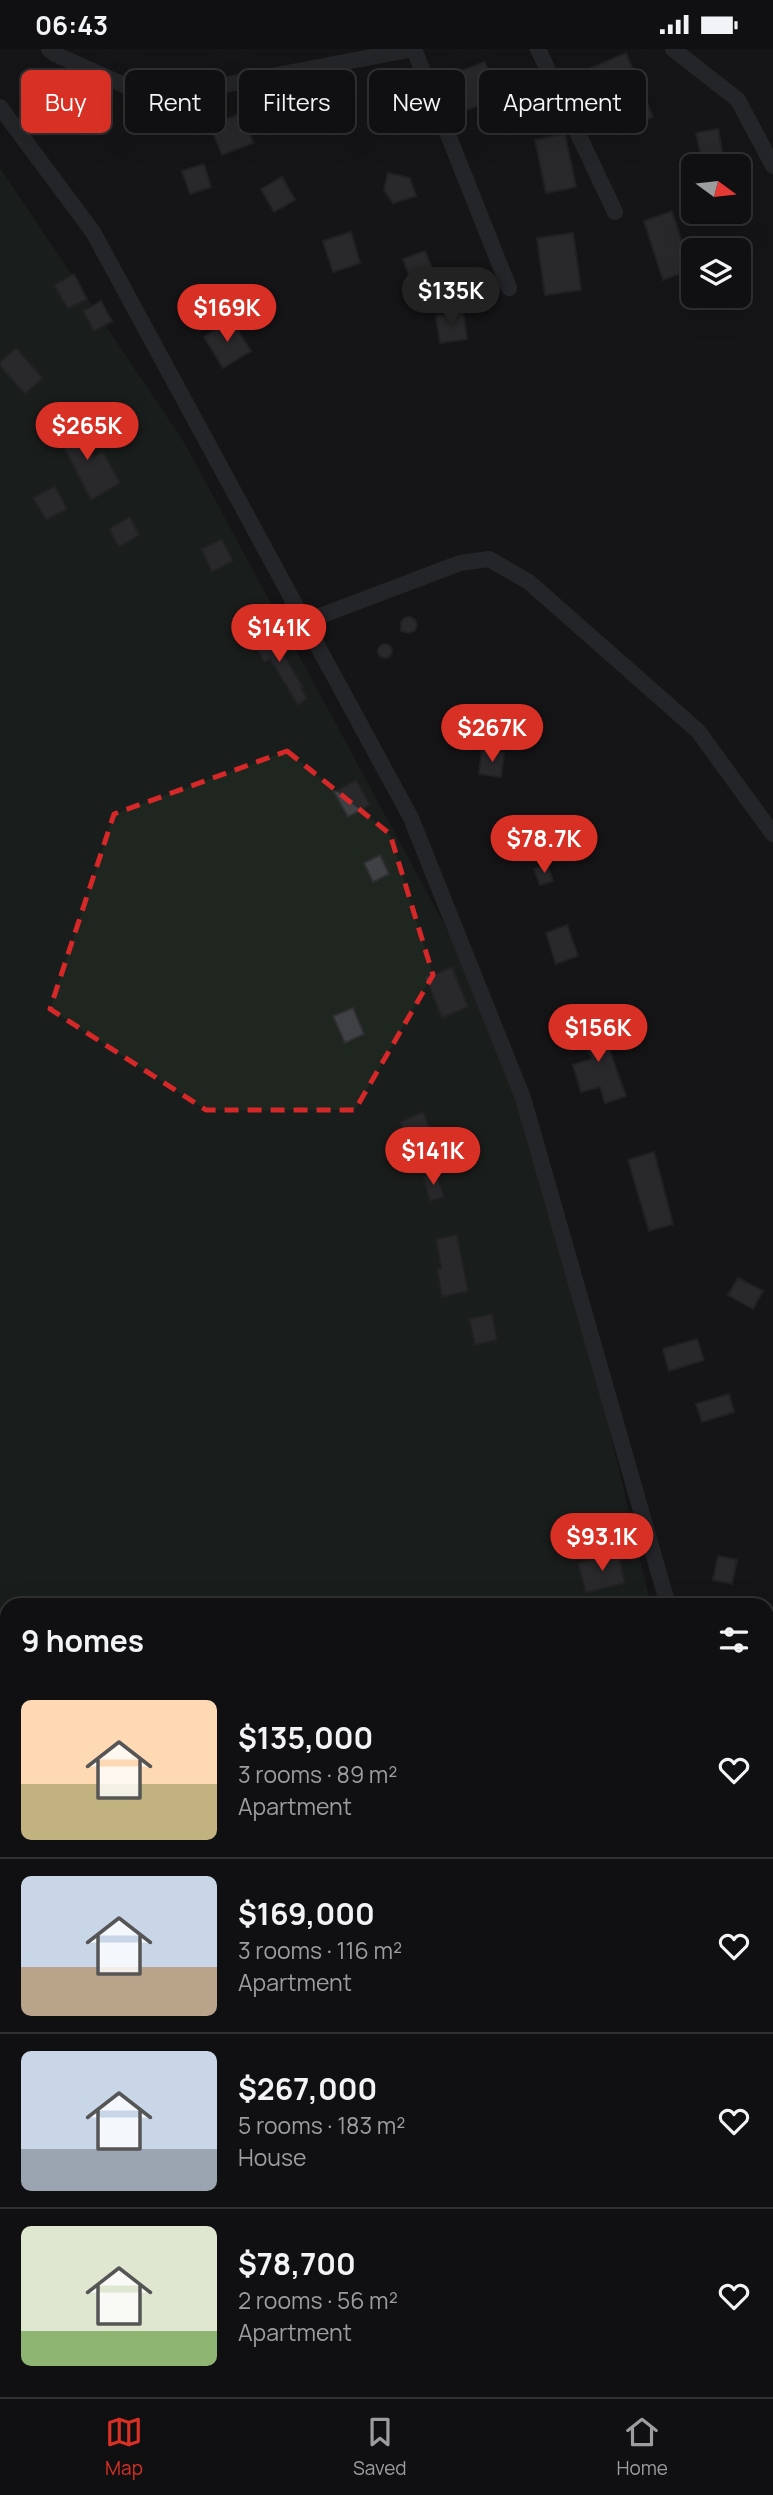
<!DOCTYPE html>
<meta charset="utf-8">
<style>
body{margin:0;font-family:Manrope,sans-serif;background:#1e1e20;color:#f1f3f6;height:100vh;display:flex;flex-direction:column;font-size:26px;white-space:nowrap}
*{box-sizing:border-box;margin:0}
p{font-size:23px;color:#9c9d9f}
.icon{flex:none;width:38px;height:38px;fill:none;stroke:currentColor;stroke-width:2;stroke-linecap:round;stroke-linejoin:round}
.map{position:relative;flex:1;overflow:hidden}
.drawer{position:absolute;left:0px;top:1549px;width:774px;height:800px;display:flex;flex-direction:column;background:#101012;border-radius:21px 21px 0 0;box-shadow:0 7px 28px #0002,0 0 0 2px #303032}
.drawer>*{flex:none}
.hud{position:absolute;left:21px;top:21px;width:732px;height:63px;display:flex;gap:14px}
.needle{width:46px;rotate:105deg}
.controls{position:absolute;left:681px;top:105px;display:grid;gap:14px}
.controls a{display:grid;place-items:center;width:70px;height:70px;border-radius:10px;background:#101012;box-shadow:0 7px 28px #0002,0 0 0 2px #303032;font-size:35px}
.price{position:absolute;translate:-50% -60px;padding:0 16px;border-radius:24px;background:#d93025;color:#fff;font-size:23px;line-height:46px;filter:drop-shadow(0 2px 4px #0008)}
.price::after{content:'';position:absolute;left:50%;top:42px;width:21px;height:16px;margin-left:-10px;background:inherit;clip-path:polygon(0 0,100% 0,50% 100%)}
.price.current{background:#222;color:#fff}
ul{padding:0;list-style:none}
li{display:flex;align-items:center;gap:21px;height:175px;padding:0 21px}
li+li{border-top:2px solid #303032}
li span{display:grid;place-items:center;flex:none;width:196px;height:140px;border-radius:10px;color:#555}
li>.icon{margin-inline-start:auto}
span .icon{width:84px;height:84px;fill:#fffc;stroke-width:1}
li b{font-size:30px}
h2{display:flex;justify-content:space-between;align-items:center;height:84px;padding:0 21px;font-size:30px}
.chip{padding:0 24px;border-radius:10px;background:#101012;box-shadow:0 7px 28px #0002,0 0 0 2px #303032;font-size:24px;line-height:63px}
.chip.current{background:#d93025;color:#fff}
.status{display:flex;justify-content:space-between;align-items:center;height:49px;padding:0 35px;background:#101012;direction:ltr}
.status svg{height:19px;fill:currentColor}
.tab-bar{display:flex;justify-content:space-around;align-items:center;height:98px;border-top:2px solid #303032;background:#101012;font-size:19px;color:#9c9d9f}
.tab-bar a{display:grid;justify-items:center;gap:4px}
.tab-bar .current{color:#d93025}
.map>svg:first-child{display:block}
.green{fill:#1e261f}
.building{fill:#404145;stroke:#303034;stroke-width:2}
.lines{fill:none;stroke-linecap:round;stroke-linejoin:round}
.street{stroke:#37383d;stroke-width:16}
.marked{fill:none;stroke:#d62828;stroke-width:5;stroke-dasharray:14 9;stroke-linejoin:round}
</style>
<div class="status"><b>06:43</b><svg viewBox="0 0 49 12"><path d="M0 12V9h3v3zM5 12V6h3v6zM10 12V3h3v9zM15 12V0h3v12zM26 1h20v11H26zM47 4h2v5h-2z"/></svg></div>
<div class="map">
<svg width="773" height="2348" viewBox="0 0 773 2348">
<rect width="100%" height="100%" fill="#161618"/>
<g class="green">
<polygon points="0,119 185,395 494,968 599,1337 651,1556 7,1556 7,2317 0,2317"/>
<polygon points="211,2342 614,2342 609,2348 230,2348"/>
</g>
<g class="building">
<polygon points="626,4 653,68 612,84 586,21"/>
<polygon points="485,13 498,50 464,62 451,25"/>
<polygon points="401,31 409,63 388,68 380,36"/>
<polygon points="242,64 253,94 222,106 210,76"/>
<polygon points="718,80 725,117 703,117 696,84"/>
<polygon points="565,85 576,138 546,144 535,91"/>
<polygon points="204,115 211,138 190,145 182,122"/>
<polygon points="388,124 410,129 416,147 393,154 384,141"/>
<polygon points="282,128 295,151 274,163 261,140"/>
<polygon points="672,162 691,221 663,231 644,172"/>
<polygon points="351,183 360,214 333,223 323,192"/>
<polygon points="573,184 581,241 545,246 537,189"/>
<polygon points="425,202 435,227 413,236 403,210"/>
<polygon points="74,225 87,250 68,260 54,236"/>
<polygon points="101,252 112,272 94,282 83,262"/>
<polygon points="463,263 467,290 440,294 436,267"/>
<polygon points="231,271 251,302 223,319 204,288"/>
<polygon points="16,299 43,329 25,345 0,317 0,313"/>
<polygon points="72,370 93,408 103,403 120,434 91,451 54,379"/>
<polygon points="55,437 67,460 46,471 33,449"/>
<polygon points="130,468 139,486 119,498 109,480"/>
<polygon points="222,490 233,512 212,523 201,500"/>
<polygon points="410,568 415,571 417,576 415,581 410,584 401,582 401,573 404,569"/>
<polygon points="268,580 303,638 301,639 307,650 298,656 270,610 264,613 251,589"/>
<circle cx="385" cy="602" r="7"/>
<polygon points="482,701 504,704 501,728 479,725"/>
<polygon points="356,731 370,756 348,768 334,743"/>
<polygon points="380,806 389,825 373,833 364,814"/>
<polygon points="547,815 553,832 540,836 534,820"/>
<polygon points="567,876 578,907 556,915 546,884"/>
<polygon points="452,918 468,958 442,969 426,929"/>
<polygon points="353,959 364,985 345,994 333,967"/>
<polygon points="597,966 626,1047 605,1054 600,1038 581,1043 573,1016 592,1010 578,973"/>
<polygon points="423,1063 434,1089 411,1099 400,1073"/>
<polygon points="654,1103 673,1175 649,1182 628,1111"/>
<polygon points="436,1123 444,1148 430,1152 423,1128"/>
<polygon points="457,1186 468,1242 442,1248 437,1220 441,1219 436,1190"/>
<polygon points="738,1229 763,1242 753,1260 728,1246"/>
<polygon points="492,1265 497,1291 475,1296 469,1270"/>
<polygon points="697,1290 704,1311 669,1322 663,1300"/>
<polygon points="729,1345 734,1363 702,1373 696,1355"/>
<polygon points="618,1504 625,1534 586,1544 578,1514"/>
<polygon points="718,1507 737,1511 732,1535 713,1531"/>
</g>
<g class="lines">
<g class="street">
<polyline points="49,0 55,5 135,41 219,37 414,0"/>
<polyline points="414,0 509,239"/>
<polyline points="538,0 615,163"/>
<polyline points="673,0 738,51 773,117"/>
<polyline points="0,58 93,183 411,769 523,1049 668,1556"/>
<polyline points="304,573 460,514 489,510 529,533 698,682 773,785"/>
<polyline points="766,1672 773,1669"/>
<polyline points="0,1821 7,1823"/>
<polyline points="766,2125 773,2182"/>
</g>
</g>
<path d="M0 0H773V2348H0ZM 287,702 L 390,785 L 433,926 L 355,1061 L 206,1061 L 50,960 L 114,765 Z" fill="#161618" fill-opacity=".55" fill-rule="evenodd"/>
<path class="marked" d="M 287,702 L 390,785 L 433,926 L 355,1061 L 206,1061 L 50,960 L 114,765 Z"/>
</svg>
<div class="controls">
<a><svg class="needle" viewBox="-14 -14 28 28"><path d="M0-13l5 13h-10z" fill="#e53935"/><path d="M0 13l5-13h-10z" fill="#9c9d9f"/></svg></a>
<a><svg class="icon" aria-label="layers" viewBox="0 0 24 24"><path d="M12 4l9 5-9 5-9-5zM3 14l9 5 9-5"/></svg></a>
</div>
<b class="price current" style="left:451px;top:278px">$135K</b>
<b class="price" style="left:227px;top:295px">$169K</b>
<b class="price" style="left:87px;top:413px">$265K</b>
<b class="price" style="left:279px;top:615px">$141K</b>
<b class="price" style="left:492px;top:715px">$267K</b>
<b class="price" style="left:544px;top:826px">$78.7K</b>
<b class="price" style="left:598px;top:1015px">$156K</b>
<b class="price" style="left:433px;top:1138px">$141K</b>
<b class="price" style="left:602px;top:1524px">$93.1K</b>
<div class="hud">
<a class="chip current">Buy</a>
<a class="chip">Rent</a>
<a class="chip">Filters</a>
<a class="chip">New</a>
<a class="chip">Apartment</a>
</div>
<section class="drawer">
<h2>9 homes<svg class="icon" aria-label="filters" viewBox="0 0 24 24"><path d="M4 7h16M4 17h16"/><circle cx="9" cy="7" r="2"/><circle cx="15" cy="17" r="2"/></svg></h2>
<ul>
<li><span style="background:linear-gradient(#ffd9b3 60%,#c2b280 0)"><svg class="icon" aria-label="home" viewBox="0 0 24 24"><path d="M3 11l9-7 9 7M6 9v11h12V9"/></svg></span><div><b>$135,000</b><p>3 rooms · 89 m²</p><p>Apartment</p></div><svg class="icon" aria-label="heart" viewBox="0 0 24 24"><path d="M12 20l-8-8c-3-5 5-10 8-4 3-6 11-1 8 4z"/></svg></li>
<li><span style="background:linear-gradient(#c9d6e8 65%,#b9a48a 0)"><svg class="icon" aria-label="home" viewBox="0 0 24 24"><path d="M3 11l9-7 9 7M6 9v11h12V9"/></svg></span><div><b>$169,000</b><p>3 rooms · 116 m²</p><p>Apartment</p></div><svg class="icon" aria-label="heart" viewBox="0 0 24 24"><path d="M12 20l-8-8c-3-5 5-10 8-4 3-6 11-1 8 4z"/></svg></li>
<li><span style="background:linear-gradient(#c9d6e8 70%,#9aa5b1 0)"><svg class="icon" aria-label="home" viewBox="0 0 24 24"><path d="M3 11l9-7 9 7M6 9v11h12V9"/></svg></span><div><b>$267,000</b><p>5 rooms · 183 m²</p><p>House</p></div><svg class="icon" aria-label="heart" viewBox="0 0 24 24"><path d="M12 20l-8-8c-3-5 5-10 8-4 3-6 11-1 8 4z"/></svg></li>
<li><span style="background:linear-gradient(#dfe7d0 75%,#8fb573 0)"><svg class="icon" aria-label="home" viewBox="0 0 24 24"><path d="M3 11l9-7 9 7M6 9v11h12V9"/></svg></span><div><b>$78,700</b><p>2 rooms · 56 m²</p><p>Apartment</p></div><svg class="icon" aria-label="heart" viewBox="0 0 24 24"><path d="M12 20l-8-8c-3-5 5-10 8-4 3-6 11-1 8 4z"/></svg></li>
</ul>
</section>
</div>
<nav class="tab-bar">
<a class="current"><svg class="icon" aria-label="map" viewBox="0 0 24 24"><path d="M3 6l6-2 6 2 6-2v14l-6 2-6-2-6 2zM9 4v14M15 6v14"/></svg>Map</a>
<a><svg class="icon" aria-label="saved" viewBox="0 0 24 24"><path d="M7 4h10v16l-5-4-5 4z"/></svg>Saved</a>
<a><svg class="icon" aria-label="home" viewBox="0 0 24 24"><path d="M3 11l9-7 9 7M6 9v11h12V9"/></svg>Home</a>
</nav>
